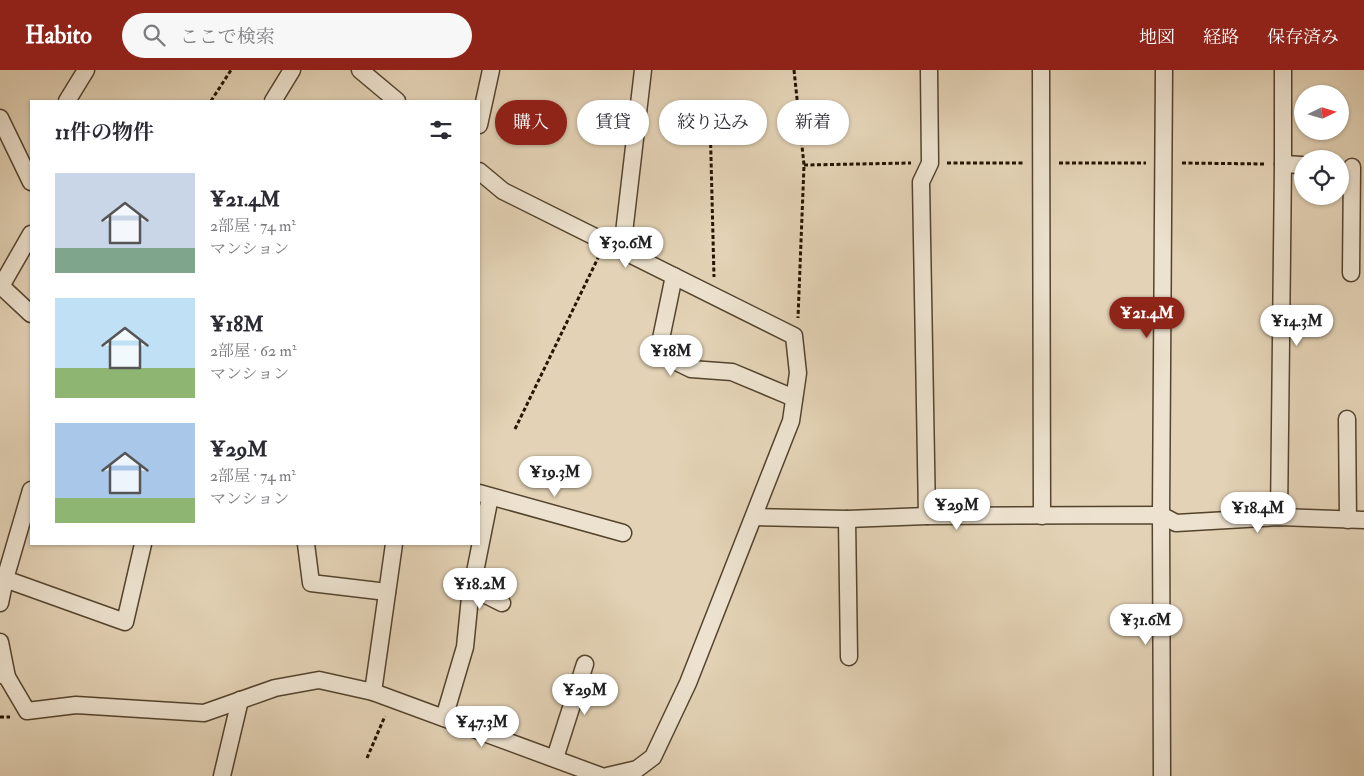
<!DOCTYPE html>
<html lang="ja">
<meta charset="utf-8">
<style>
body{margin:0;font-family:"IM FELL Double Pica","Noto Serif JP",serif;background:#f7f7f7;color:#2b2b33;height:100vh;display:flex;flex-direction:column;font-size:19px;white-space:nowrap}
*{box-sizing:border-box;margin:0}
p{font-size:16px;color:#7c7c81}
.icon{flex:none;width:28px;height:28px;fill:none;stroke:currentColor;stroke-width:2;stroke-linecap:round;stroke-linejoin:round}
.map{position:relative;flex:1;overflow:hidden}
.sheet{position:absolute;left:30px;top:30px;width:450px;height:445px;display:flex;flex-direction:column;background:#fff;border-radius:0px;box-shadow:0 1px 4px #0004}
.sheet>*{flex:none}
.top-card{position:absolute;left:495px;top:30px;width:475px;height:45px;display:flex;gap:10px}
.needle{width:32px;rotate:85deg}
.tools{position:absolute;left:1294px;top:15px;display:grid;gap:10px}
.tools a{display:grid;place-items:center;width:55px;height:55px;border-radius:50%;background:#fff;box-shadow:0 1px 4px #0004;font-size:25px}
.price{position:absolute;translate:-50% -42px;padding:0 11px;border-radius:18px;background:#fff;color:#222;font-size:16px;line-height:32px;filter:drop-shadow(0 1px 2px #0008)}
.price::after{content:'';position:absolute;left:50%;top:30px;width:15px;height:11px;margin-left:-8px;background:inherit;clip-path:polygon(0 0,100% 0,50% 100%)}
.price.current{background:#8f2418;color:#fff}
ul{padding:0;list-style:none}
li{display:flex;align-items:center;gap:15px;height:125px;padding:0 25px}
li span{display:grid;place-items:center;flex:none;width:140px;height:100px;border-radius:0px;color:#555}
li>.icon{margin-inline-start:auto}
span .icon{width:60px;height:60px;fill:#fffc;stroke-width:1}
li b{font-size:21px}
h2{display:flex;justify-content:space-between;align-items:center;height:60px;padding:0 25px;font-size:21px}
.chip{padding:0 18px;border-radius:22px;background:#fff;box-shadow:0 1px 4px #0004;font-size:18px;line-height:45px}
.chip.current{background:#8f2418;color:#fff}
header{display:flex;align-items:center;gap:30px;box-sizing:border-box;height:70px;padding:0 25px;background:#8f2418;color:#fff}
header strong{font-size:24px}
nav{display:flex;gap:28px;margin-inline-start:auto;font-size:18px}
.search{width:350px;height:45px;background:#f7f7f7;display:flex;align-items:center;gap:12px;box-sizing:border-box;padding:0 18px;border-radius:28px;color:#7c7c81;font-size:19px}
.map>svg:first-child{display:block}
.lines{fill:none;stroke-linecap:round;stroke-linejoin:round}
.minor-casing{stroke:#54442e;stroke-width:19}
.path{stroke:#251501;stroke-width:3;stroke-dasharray:4 2.5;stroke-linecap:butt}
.minor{stroke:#ede2cf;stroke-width:16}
</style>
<header>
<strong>Habito</strong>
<div class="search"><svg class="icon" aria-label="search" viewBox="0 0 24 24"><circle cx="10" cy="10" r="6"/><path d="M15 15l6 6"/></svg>ここで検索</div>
<nav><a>地図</a><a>経路</a><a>保存済み</a></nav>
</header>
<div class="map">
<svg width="1364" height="706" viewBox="0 0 1364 706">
<rect width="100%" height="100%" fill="#e3d2b5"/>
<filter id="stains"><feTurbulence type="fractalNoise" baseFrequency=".004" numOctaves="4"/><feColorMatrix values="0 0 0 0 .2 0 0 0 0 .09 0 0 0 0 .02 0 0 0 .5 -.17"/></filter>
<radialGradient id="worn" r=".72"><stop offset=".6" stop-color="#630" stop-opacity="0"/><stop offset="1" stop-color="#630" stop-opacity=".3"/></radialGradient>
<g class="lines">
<g class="minor-casing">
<g id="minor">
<polyline points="360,0 397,31"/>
<polyline points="1041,0 1042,446"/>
<polyline points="1283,0 1283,94"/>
<polyline points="67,31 86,0"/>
<polyline points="273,31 292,0"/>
<polyline points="0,48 31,112"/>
<polyline points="479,55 491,0"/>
<polyline points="479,101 503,121 794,266 798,303 791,351 688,613 653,687 637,699 607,706"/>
<polyline points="622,180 643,0"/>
<polyline points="1351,203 1352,97"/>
<polyline points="674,206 658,283 691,299 732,302 794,328"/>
<polyline points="0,215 31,244"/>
<polyline points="0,218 31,164"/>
<polyline points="1347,349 1348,450"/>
<polyline points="31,420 5,509 125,552 143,474"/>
<polyline points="479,423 623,463"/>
<polyline points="927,446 921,112 930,93 929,0"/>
<polyline points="754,447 847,449 927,446 1161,445 1176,453 1279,447 1364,450"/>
<polyline points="1279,447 1283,94 1302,95"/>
<polyline points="847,449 849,587"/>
<polyline points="306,474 311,513 387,522"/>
<polyline points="472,518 502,533"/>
<polyline points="0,533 5,509"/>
<polyline points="0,572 7,607 0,604"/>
<polyline points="7,607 27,641 76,635 204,643 275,618 319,610 373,622 394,474"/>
<polyline points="373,622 601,706"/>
<polyline points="444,648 465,577 470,527 490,427"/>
<polyline points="555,688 585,594"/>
<polyline points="222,706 240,630"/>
<polyline points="1162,706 1161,445 1164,0"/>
</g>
</g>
<g class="path">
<polyline points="794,0 804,95 798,248"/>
<polyline points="211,31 231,0"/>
<polyline points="710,48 714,207"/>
<polyline points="947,93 1023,93"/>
<polyline points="1059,93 1146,93"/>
<polyline points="1182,93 1266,94"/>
<polyline points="804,95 911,93"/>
<polyline points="515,359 598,188"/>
<polyline points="0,647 10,647"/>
<polyline points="367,688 385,646"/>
</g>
<use href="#minor" class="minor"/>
</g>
<rect width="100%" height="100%" filter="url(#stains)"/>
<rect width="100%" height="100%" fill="url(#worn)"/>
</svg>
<div class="tools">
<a><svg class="needle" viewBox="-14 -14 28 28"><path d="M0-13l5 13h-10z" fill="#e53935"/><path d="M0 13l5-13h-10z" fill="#7c7c81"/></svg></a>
<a><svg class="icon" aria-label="locate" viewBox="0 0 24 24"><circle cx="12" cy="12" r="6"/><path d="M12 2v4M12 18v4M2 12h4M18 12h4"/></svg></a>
</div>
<b class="price" style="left:626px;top:199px">¥30.6M</b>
<b class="price current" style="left:1147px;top:269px">¥21.4M</b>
<b class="price" style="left:1297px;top:277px">¥14.3M</b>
<b class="price" style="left:671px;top:307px">¥18M</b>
<b class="price" style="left:555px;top:428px">¥19.3M</b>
<b class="price" style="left:957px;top:461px">¥29M</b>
<b class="price" style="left:1258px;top:464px">¥18.4M</b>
<b class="price" style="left:480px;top:540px">¥18.2M</b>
<b class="price" style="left:1146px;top:576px">¥31.6M</b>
<b class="price" style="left:585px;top:646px">¥29M</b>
<b class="price" style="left:482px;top:678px">¥47.3M</b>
<div class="top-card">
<a class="chip current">購入</a>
<a class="chip">賃貸</a>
<a class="chip">絞り込み</a>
<a class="chip">新着</a>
</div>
<section class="sheet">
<h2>11件の物件<svg class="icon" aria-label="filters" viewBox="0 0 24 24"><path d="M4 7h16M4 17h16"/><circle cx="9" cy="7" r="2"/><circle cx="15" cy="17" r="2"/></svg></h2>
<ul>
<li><span style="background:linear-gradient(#c9d6e8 75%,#7fa58c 0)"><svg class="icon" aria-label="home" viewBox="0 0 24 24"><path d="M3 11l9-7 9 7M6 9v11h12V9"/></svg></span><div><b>¥21.4M</b><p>2部屋 · 74 m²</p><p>マンション</p></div></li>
<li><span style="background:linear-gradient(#bfe0f5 70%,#8fb573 0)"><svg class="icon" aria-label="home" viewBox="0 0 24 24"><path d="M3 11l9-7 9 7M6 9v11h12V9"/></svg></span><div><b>¥18M</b><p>2部屋 · 62 m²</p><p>マンション</p></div></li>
<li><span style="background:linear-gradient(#a9c7e8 75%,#8fb573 0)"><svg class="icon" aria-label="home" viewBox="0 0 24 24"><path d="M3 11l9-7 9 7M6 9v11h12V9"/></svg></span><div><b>¥29M</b><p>2部屋 · 74 m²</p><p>マンション</p></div></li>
</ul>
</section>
</div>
